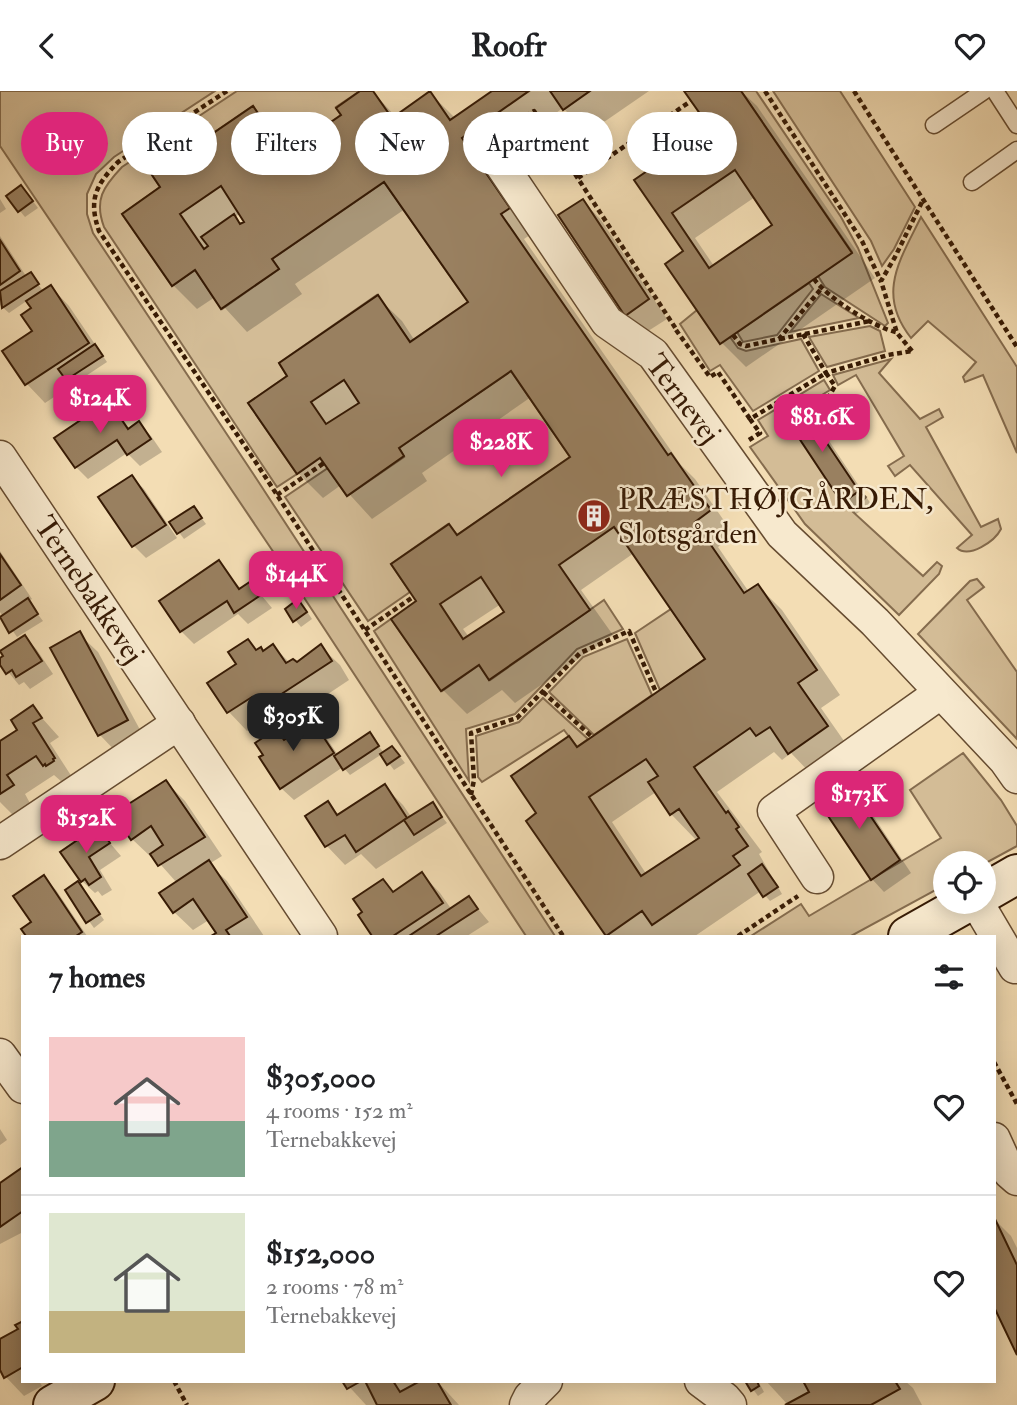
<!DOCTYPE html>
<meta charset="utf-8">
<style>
body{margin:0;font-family:"IM FELL Double Pica",serif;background:#f6f6f6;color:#202124;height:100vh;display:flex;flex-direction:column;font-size:26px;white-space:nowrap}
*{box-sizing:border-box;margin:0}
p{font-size:23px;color:#757577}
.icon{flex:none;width:38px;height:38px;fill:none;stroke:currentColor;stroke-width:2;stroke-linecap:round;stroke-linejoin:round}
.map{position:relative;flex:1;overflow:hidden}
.sheet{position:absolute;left:21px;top:844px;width:975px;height:448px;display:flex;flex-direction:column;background:#fff;border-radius:0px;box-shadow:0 4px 18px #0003}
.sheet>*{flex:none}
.banner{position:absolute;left:21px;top:21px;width:976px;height:63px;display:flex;gap:14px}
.fabs{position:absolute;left:933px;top:760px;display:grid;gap:14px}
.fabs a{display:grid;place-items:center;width:63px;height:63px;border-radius:50%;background:#fff;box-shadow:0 4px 18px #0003;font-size:35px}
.price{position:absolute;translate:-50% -60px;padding:0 16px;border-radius:14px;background:#db2777;color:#fff;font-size:23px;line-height:46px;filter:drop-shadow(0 2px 4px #0008)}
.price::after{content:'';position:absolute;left:50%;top:42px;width:21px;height:16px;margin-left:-10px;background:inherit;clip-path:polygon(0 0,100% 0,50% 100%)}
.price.selected{background:#222;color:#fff}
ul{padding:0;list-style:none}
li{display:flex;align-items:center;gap:21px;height:175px;padding:0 28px}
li+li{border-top:2px solid #e0e0e0}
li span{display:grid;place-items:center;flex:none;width:196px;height:140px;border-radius:0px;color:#555}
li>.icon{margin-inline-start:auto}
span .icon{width:84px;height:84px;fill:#fffc;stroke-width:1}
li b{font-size:30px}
h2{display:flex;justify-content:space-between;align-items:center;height:84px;padding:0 28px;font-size:30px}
.chip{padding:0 24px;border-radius:32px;background:#fff;box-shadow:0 4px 18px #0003;font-size:24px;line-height:63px}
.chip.selected{background:#db2777;color:#fff}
header{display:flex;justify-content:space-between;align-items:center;height:91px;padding:0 28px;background:#fff;font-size:32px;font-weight:800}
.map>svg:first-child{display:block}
.green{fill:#d3bc96;stroke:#856c4e;stroke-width:2}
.shadow{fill:#0003;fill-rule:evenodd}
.building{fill:#998060;stroke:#371b05;stroke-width:2;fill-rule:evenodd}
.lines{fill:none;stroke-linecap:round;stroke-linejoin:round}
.lane-casing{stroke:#664c31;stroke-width:19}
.street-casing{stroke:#664c31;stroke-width:35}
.secondary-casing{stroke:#371b05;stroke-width:42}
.path{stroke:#371b05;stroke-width:4.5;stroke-dasharray:5 3.5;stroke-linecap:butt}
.lane{stroke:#f7e9ce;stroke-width:16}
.street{stroke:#f7e9ce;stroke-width:32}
.secondary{stroke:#f7e9ce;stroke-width:38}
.labels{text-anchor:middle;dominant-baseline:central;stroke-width:5;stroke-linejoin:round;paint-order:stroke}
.street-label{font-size:30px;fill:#371b05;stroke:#f7e9ce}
.poi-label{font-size:30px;fill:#371b05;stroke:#f7e9ce;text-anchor:start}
</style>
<header><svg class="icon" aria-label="back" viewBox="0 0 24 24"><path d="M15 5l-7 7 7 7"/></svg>Roofr<svg class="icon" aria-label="heart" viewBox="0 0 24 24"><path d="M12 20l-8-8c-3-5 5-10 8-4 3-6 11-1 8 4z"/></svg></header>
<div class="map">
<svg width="1017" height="1314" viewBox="0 0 1017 1314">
<rect width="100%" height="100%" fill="#f3ddb4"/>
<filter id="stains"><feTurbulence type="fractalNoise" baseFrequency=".00286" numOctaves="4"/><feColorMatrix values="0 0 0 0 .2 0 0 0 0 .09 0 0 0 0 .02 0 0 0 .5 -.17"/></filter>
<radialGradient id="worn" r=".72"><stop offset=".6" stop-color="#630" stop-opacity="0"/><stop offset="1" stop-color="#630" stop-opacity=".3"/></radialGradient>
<g class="green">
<polygon points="0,0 215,0 114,66 96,83 87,103 87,123 93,142 254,384 555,845 526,845 299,499 0,55"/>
<path d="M 237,0 L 360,0 L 336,16 L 341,24 L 286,62 L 253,15 L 152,84 L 160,96 L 122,123 L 172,195 L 195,179 L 222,218 L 279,178 L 272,168 L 384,91 L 468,211 L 410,251 L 377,204 L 279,272 L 287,285 L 248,312 L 297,383 L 277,396 L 104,136 C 94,109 103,96 122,76 Z"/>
<polygon points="741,0 756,0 841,126 858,157 888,232 885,235 825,196 818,185 852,161"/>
<polygon points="773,0 840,0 915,116 894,158 882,175 871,150"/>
<path d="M 921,126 L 1017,276 L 1017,362 L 983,284 L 965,291 L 963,286 L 976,271 L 928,230 L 911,247 C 876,203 900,169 921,126 Z"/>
<polygon points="809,192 813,198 777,244 743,251 737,241"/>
<polygon points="821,203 859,227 790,241"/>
<polygon points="697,219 730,246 738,257 746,260 801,248 819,280 753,320 720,274 710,280 680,233"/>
<polygon points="870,235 880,240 885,260 827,276 809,246"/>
<path d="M 891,268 L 879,282 L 920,328 L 939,318 L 943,326 L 926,336 L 981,436 L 998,428 L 1001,438 C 995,450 969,468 957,457 L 972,444 L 910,374 L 895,385 L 888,375 L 904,365 L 856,284 L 838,294 L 833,284 Z"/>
<polygon points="511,280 570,366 457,444 448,433 391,473 410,501 368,530 285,406 328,377 347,405 404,366 399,357"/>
<polygon points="824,289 830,299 786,326 843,411 859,400 866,406 853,421 923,485 937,471 942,475 939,483 899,524 805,433 750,356 768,345 758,329"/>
<polygon points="977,488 984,496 967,509 1017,581 1017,648 918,543 970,490"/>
<polygon points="604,509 623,538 577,558 515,623 466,638 469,690 374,540 391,528 442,600 479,574 490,589"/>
<polygon points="671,518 705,568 660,599 635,542"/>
<polygon points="627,548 652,604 594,644 549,601 583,566"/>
<polygon points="543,607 588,648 577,656 564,639 482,691 478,686 476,645 519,631"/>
<polygon points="963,662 1001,709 1017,735 1017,755 984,773 945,772 945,794 851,845 751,845 801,813 809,825 941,747 910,699"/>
</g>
<g class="shadow">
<path d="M 363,0 L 372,0 L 396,26 L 430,2 L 455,27 L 495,0 L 649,0 L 588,42 L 563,17 L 485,72 L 533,142 L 524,148 L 681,374 L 695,388 L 734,444 L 718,456 L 749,501 L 758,495 L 782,519 L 840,604 L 821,617 L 851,660 L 814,686 L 791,662 L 782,669 L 774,661 L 717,701 L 762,761 L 759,763 L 782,803 L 770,810 L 761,800 L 695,845 L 609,845 L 528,730 L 539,723 L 569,647 L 579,657 L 708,568 L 634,462 L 581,499 L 613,544 L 515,612 L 502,599 L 467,623 L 443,599 L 394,528 L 419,511 L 449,435 L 458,445 L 573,367 L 531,306 L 422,382 L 427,390 L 372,428 L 341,394 L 323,407 L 298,382 L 250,312 L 290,285 L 377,206 L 402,230 L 415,250 L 470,212 L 405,118 L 295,193 L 302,203 L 247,241 L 215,206 L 197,218 L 173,194 L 163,97 L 253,17 L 277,41 L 291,61 L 344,24 ZM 241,122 L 247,131 L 242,134 L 235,126 ZM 501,513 L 507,521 L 469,546 L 463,538 ZM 656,701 L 671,723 L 697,750 L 647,784 L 612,731 Z"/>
<path d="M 686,0 L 741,0 L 757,15 L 875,187 L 746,276 L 722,252 L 686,160 L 637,90 L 712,38 ZM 755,106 L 775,135 L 714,175 L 695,147 Z"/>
<polygon points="27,102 38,117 25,126 20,120"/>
<polygon points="0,108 6,118 0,122"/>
<polygon points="583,110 601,129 667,228 645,242 626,224"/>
<polygon points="0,145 26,185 30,183 44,201 51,196 69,215 107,271 45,312 27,293 34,240 33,217 28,209 9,222 0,214"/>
<polygon points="109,312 130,338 139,333 151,345 162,361 140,375 127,362 88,388 76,376"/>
<polygon points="802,317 815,329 871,413 856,423 844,411"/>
<polygon points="132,386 144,398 177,447 146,467 134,455 101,407"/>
<polygon points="194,417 206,433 184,448 172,432"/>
<polygon points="0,460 32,508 28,510 43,530 17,546 0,521"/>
<polygon points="219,472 241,498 251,492 272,517 248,533 238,523 194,553 181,540"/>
<polygon points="304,516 312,528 301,536 287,519"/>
<polygon points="79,543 98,561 145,648 118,663 100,644"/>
<polygon points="25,546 37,559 53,583 30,598 24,591 19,594 0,571"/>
<polygon points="248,550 258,560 264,561 273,555 290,572 297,573 321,556 340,574 349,589 280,635 270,625 247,640 229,621 210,592 239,573"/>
<polygon points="33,617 59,646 50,652 72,686 63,692 54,684 25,703 31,714 14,725 0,711 0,652 19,639"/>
<polygon points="313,633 325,645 338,664 370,644 384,662 398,663 405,672 394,679 382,663 350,684 343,676 294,709 281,697 265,664 276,640 286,650"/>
<polygon points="166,691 185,710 222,765 209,773 227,790 264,845 215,845 218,843 209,829 193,839 174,821 177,792 153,765 151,766 132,748"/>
<polygon points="847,693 860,705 911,782 884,801 872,788"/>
<polygon points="384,695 403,714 412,727 432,713 447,732 376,778 361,763 345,774 327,755 307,726 328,713 340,725"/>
<polygon points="98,738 121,765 100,779 112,799 102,805 98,800 95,802 82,790 63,762"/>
<polygon points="422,783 440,802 452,819 469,807 489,831 467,845 374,845 360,824 383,790 395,802"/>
<polygon points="43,786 56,799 87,845 28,845 23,839 34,832"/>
<polygon points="78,792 104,829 94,837 67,800"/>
<polygon points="0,1038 7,1049 0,1054"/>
<polygon points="23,1079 23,1141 0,1153 0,1094"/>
<polygon points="994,1128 1011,1145 1017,1157 1017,1260 994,1212"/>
<polygon points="23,1232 23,1290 39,1290 42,1295 24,1305 6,1286 0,1276 0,1250 20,1239"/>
<polygon points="344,1290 437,1290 459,1314 366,1314"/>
<polygon points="747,1290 758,1290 764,1301 758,1305"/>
<polygon points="766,1290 905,1290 913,1297 922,1314 788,1314"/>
</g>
<g class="building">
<path d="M 360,0 L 373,0 L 392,27 L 430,0 L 450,29 L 492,0 L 529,0 L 462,47 L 510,117 L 501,123 L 668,364 L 671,362 L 711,419 L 695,431 L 744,502 L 758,493 L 817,579 L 798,592 L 828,635 L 788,663 L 770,636 L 756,645 L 750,637 L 694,676 L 726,722 L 728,720 L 739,736 L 736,738 L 748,755 L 733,765 L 740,774 L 652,834 L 642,820 L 606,845 L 526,730 L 536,722 L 511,685 L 569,645 L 577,656 L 705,568 L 614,436 L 559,474 L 590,519 L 489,589 L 479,574 L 441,600 L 391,528 L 416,510 L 391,473 L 449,433 L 457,444 L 570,366 L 511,280 L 399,357 L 404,365 L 347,405 L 320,367 L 297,383 L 248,312 L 287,285 L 279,272 L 378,204 L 410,251 L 468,211 L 384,91 L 272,168 L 279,178 L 221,218 L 195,179 L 172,195 L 122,123 L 160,96 L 152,84 L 253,15 L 286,62 L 341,24 L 336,17 ZM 221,95 L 244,131 L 240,133 L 234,123 L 201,146 L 208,155 L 204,158 L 180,123 ZM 344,289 L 359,312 L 326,333 L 311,311 ZM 481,486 L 504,521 L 463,548 L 440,513 ZM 646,668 L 658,685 L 648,691 L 670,724 L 679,718 L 699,747 L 641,785 L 589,706 Z"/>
<polygon points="550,0 590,0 563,19"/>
<path d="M 684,0 L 741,0 L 852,162 L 720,253 L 665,173 L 683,160 L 634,89 L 710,37 ZM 735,79 L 772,134 L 709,177 L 672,122 Z"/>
<polygon points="21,94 33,110 18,121 6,105"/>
<polygon points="583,108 649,208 625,225 558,124"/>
<polygon points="0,149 20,180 0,194"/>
<polygon points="31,181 39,193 2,217 0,200"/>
<polygon points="51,194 89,252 25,294 2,260 32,240 21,224 31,217 26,210"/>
<polygon points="95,253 103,265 66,289 58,278"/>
<polygon points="109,310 128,338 139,330 151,348 127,364 117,349 75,377 54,347"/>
<polygon points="802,315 859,400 842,412 785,326"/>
<polygon points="132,384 166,434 132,456 98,406"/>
<polygon points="194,415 202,427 177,443 169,431"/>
<polygon points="0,463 21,494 0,509"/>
<polygon points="219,469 239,498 251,490 261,504 234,522 227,510 180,541 159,510"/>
<polygon points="28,507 38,523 9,542 0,526"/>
<polygon points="298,508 307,521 293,531 285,518"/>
<polygon points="80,540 128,629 98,645 50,557"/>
<polygon points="25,544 42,570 16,586 12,579 6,583 0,574 0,567 3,565 0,560"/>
<polygon points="248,548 256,559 261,556 263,560 273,553 286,572 293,568 297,571 321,553 332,570 260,617 252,606 227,622 207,592 236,573 228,561"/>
<polygon points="33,614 42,627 33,632 55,667 53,668 54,670 46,675 45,673 43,675 36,665 7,684 14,694 0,703 0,650 17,639 11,629"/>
<polygon points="313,630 334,662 280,698 259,666 263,664 255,652 276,638 284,649"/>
<polygon points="370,641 379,655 343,679 334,665"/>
<polygon points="392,655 400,665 387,674 380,663"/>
<polygon points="166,689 205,746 158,775 150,763 163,754 151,735 131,749 113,723"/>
<polygon points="847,690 900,769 871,789 818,710"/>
<polygon points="385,693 407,727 356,761 345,744 325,756 305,725 328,710 337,724"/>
<polygon points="433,711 442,726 414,744 404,729"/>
<polygon points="98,735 110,752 89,766 101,786 89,794 85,788 81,791 60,761"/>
<polygon points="209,769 247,826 226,839 230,845 211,845 216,842 193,808 173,822 159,802"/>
<polygon points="762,773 778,796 763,806 748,783"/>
<polygon points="422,781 443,812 393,845 372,845 358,824 362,821 353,808 383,788 393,801"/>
<polygon points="44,784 82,841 76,845 26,845 21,838 31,831 13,805"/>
<polygon points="78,790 100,823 86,832 65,799"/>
<polygon points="469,805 478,818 436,845 409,845"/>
<polygon points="23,1076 23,1120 0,1136 0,1092"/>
<polygon points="994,1126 1017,1174 1017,1264 994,1216"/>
<polygon points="23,1230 23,1276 4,1287 0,1279 0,1248 18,1238 15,1234"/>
<polygon points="342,1290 361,1290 347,1298"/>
<polygon points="365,1290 393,1290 400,1301 420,1290 437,1290 451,1314 377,1314"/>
<polygon points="745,1290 757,1290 759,1295 751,1300"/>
<polygon points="803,1290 895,1290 900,1298 871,1314 785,1314 809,1301"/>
</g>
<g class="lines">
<g class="lane-casing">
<g id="lane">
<polyline points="995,0 1017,34"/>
<polyline points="934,34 984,0"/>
<polyline points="972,91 1017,59"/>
</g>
</g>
<g class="street-casing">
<g id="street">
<polyline points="496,66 607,231 653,263 782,443 875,531 1005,669 1017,686"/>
<polyline points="0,366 321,845"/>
<polyline points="0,752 179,632"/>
<polyline points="817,786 774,720 940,602"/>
<polyline points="976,810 1015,876"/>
<polyline points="0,964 23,996"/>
<polyline points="994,1048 1009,1081 1017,1088"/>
<polyline points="701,1290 724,1307 730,1314"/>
<polyline points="526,1314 530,1306 546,1290"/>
</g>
</g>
<g class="secondary-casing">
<g id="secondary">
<polyline points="984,802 1017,783"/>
<polyline points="908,845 970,810"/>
<polyline points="53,1314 95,1290"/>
</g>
</g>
<g class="path">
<path d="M 227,0 L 118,71 C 96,94 88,108 99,140 L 255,370 L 563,845"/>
<polyline points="765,0 862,150 881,190"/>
<polyline points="854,0 1017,256"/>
<polyline points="505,40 534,20 676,238"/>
<polyline points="578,87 691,10"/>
<path d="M 814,188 C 828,207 873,236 896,241"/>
<polyline points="676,239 710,286 718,281 750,328"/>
<polyline points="803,243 826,282 888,264 912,260"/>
<polyline points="733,244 740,253 746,255 779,248 821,198"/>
<polyline points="780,248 870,230"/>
<polyline points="912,260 897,242 881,190 895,166 923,109"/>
<polyline points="749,349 760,342 750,328 826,282 835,295 828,307"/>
<polyline points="277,404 324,372"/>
<polyline points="365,539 413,506"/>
<polyline points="543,601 592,646"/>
<polyline points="471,704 474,689 471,642 517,627 580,562 629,540 656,601"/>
<polyline points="738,845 798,805"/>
<polyline points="994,971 1017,1013"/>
<polyline points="174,1290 187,1314"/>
</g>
<use href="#lane" class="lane"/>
<use href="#street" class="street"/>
<use href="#secondary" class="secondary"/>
</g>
<defs>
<g id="building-disc" transform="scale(1.75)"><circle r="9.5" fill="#8f2418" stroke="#f7e9ce"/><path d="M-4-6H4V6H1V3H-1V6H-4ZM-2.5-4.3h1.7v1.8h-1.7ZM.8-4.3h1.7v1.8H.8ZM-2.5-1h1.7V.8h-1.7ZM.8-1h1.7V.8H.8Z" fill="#fff"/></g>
</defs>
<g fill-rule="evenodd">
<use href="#building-disc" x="594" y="425"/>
</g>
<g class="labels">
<g class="street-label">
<text transform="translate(683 308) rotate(53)">Ternevej</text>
<text transform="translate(89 499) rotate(56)">Ternebakkevej</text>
</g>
<g class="poi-label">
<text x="618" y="408">PRÆSTHØJGÅRDEN,<tspan x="618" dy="34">Slotsgården</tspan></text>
</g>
</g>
<rect width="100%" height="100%" filter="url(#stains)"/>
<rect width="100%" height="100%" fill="url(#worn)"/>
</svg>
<div class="fabs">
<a><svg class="icon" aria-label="locate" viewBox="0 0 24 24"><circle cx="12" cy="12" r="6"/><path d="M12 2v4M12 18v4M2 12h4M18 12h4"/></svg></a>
</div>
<b class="price" style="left:100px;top:344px">$124K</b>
<b class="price" style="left:822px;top:363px">$81.6K</b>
<b class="price" style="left:501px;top:388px">$228K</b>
<b class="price" style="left:296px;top:520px">$144K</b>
<b class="price selected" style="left:293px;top:662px">$305K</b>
<b class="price" style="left:859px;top:740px">$173K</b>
<b class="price" style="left:86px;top:764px">$152K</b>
<div class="banner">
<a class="chip selected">Buy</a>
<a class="chip">Rent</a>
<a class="chip">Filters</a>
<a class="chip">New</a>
<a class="chip">Apartment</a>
<a class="chip">House</a>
</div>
<section class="sheet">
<h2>7 homes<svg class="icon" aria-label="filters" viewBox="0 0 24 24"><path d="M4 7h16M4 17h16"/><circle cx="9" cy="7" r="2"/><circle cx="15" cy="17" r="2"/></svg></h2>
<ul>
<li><span style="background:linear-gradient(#f6c9c9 60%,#7fa58c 0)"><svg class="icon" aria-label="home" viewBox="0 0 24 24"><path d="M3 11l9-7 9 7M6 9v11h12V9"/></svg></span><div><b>$305,000</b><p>4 rooms · 152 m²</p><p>Ternebakkevej</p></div><svg class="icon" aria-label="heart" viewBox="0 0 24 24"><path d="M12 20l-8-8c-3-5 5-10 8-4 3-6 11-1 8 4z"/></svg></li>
<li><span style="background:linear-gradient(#dfe7d0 70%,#c2b280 0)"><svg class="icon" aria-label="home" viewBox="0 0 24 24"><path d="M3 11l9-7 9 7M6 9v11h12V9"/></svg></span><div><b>$152,000</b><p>2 rooms · 78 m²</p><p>Ternebakkevej</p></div><svg class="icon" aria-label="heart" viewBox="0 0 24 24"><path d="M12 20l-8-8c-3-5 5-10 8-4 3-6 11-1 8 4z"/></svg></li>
</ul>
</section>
</div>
